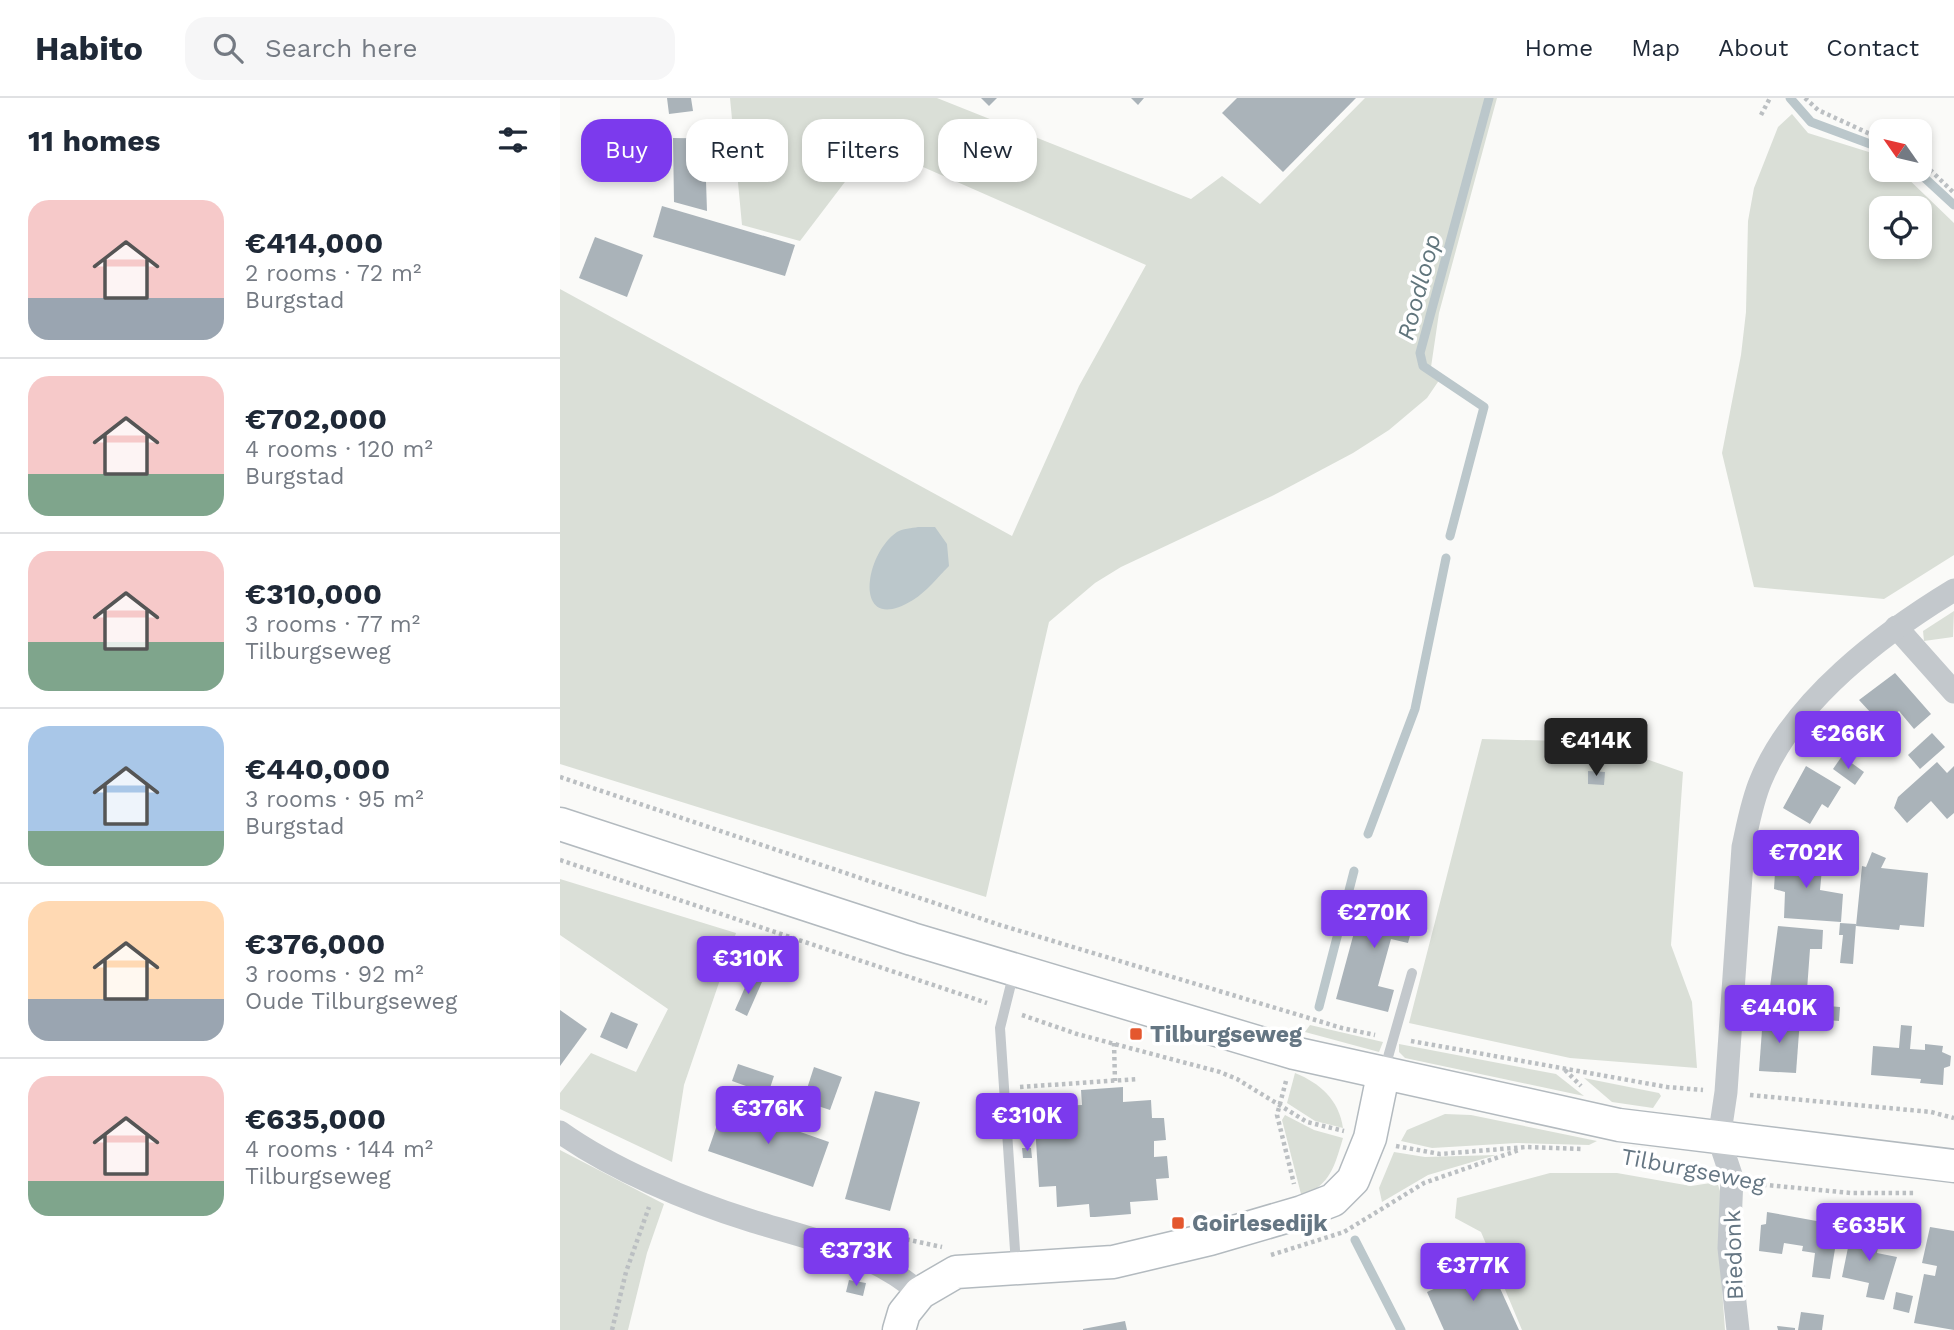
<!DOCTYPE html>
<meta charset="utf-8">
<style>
body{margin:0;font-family:"Work Sans",sans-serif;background:#f6f6f7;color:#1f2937;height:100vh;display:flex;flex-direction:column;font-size:26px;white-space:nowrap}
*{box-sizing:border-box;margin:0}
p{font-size:23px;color:#747a83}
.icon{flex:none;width:38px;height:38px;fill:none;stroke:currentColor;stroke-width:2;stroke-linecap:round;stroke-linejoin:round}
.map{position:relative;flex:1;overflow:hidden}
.sheet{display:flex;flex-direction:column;background:#fff;width:560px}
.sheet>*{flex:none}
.guide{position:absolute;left:21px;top:21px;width:665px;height:63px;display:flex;gap:14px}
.needle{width:46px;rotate:304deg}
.controls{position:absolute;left:1309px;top:21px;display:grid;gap:14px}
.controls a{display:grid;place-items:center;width:63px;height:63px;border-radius:14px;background:#fff;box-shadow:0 4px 10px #0003;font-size:35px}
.price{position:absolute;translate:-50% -60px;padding:0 16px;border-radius:7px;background:#7c3aed;color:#fff;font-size:23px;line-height:46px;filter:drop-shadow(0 2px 4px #0008)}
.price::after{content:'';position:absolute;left:50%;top:42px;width:21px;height:16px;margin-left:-10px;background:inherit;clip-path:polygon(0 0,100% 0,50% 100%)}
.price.selected{background:#222;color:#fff}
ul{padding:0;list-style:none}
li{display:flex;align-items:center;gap:21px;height:175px;padding:0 28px}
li+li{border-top:2px solid #e0e1e3}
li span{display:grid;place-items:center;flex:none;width:196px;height:140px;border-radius:21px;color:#555}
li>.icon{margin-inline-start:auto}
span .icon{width:84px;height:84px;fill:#fffc;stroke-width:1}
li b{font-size:30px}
h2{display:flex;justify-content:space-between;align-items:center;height:84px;padding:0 28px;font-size:30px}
.pill{padding:0 24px;border-radius:21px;background:#fff;box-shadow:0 4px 10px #0003;font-size:24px;line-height:63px}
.pill.selected{background:#7c3aed;color:#fff}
header{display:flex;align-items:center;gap:42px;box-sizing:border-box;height:98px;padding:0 35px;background:#fff;border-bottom:2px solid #e0e1e3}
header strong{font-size:33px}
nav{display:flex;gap:38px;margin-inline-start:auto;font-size:24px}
.search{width:490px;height:63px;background:#f6f6f7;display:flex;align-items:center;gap:18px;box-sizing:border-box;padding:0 24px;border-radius:21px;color:#747a83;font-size:26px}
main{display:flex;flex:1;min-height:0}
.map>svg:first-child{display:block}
.green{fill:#dadfd7;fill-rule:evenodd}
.water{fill:#bbc7cb}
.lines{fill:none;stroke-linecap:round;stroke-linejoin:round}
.stream{stroke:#bbc7cb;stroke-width:9}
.building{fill:#aab3b9}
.secondary-casing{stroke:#b3babf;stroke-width:35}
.path{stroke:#bbbfc2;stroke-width:4.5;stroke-dasharray:3.5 3.5;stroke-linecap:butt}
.lane{stroke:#c3c8cc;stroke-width:10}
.street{stroke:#c3c8cc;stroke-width:23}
.secondary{stroke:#fff;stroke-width:32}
.poi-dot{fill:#e4572e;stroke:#fff;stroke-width:2.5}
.labels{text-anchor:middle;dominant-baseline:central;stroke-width:7;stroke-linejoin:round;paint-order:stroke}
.poi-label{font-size:23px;font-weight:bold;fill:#657683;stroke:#fff;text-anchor:start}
.street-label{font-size:23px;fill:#657683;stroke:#fff}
.water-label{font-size:24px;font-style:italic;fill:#60757c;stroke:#fff}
</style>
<header>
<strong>Habito</strong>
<div class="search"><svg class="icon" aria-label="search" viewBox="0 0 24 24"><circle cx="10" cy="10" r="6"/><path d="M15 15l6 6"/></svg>Search here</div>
<nav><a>Home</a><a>Map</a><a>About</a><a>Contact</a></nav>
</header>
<main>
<section class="sheet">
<h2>11 homes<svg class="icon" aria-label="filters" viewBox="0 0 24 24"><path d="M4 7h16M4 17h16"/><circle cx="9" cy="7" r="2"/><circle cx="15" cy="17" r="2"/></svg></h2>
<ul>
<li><span style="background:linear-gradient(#f6c9c9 70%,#9aa5b1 0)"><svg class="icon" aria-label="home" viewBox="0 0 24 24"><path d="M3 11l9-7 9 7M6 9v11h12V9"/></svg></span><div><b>€414,000</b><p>2 rooms · 72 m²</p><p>Burgstad</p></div></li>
<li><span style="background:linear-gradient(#f6c9c9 70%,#7fa58c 0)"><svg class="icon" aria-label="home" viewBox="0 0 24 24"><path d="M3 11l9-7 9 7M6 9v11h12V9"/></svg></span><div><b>€702,000</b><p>4 rooms · 120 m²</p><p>Burgstad</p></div></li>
<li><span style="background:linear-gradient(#f6c9c9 65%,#7fa58c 0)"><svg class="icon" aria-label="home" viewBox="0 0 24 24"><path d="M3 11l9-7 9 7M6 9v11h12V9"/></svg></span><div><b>€310,000</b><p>3 rooms · 77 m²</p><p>Tilburgseweg</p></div></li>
<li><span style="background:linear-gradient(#a9c7e8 75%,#7fa58c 0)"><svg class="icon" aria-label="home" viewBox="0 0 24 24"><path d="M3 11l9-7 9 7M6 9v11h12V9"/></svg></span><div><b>€440,000</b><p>3 rooms · 95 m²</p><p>Burgstad</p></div></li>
<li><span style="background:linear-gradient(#ffd9b3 70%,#9aa5b1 0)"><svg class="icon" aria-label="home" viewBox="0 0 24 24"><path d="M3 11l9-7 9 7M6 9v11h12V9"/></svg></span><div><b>€376,000</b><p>3 rooms · 92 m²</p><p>Oude Tilburgseweg</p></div></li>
<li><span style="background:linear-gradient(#f6c9c9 75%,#7fa58c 0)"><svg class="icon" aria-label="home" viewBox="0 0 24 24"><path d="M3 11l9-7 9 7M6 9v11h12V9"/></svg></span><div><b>€635,000</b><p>4 rooms · 144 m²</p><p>Tilburgseweg</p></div></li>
</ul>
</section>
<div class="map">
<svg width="1394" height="1232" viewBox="0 0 1394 1232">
<rect width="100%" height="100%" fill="#fafaf8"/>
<g class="green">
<polygon points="170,0 377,0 631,101 662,78 700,106 805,0 937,0 879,215 871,269 882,278 867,300 829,332 793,355 714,397 561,469 535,485 489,524 426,799 0,666 0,191 452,438 519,288 586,167 313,47 240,143 182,127"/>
<path d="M 1232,16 L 1248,35 L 1312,55 L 1321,60 L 1321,72 L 1339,72 L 1394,125 L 1394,457 L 1324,501 L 1194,489 L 1162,355 L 1181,257 L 1186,214 L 1188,123 L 1194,90 L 1218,29 ZM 1321,110 L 1360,110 L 1360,149 L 1321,149 Z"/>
<polygon points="1394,513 1393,539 1364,543 1363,533"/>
<polygon points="922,641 1038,644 1123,674 1111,847 1132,904 1137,970 1010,960 849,925"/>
<polygon points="0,781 176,835 124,987 112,1064 0,1011 0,995 31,955 76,974 108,911 0,837"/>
<polygon points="750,927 823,944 819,954 745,934"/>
<polygon points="839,946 996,976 1024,998 845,960 839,954"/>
<path d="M 735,975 C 760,985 779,1002 783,1030 L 755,1023 L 727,1005 Z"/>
<polygon points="1024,980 1099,995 1101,998 1093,1010 1052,1004"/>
<polygon points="885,1016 911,1017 1037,1043 1029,1047 957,1045 872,1050 841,1043 847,1032"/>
<path d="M 725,1017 L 754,1032 L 783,1040 C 774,1070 771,1084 742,1100 L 722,1022 Z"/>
<polygon points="0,1052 104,1106 87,1155 68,1232 0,1232"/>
<polygon points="834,1054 865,1059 936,1057 868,1077 822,1104 819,1090"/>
<polygon points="990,1075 1057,1075 1131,1088 1157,1084 1162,1099 1159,1149 1165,1232 962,1232 921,1134 895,1120 897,1100"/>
</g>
<path class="water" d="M 358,429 L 375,429 L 387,446 L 389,468 C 378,479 366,494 353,502 C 293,539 303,457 337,434 C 342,431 352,430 358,429 Z"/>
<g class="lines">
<g class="stream">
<polyline points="1230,0 1251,24 1321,50"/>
<polyline points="1356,72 1394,107"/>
<polyline points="890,438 924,309 863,268 860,255 929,0"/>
<polyline points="808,736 855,611 886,460"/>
<polyline points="759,909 794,773"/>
<polyline points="795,1142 841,1232"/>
</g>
</g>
<g class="building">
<polygon points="107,0 131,0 133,13 109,16"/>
<polygon points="421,0 437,0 429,8"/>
<polygon points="571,0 584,0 578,7"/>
<polygon points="677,0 796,0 723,74 662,15"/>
<polygon points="113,40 180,41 181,82 146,83 147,113 114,104"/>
<polygon points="102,108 235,147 225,178 93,139"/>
<polygon points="35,139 83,157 67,199 19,180"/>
<polygon points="1335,575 1371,616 1354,631 1339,613 1323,628 1299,602"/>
<polygon points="1372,635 1385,649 1360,671 1348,657"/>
<polygon points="1282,658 1304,674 1295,687 1273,671"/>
<polygon points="1377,664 1387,675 1394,668 1394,715 1387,721 1371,703 1347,725 1334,710 1338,699"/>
<polygon points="1246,668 1281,689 1268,710 1262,706 1250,726 1223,710"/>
<polygon points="1028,673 1045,674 1044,687 1028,686"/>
<polygon points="1312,754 1326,760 1321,770 1368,775 1364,829 1340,827 1339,832 1296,828 1302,768 1306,769"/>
<polygon points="1216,757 1263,760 1260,792 1283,796 1281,824 1224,820 1225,794 1214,791"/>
<polygon points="805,794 858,808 848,845 831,841 818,888 834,892 828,914 776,901"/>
<polygon points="1280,825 1296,826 1293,866 1280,865 1283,837 1279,837"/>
<polygon points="1218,828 1263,832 1262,851 1250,851 1247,892 1243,895 1210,889"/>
<polygon points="190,878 202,884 187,918 175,912"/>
<polygon points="1268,908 1280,909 1279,923 1266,922"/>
<polygon points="0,912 27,931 0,968"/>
<polygon points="51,914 78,926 67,951 40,939"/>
<polygon points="1203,918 1240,921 1236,975 1199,973"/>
<polygon points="1341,927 1352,928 1350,951 1365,952 1365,946 1383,948 1382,954 1391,958 1390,968 1384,970 1383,987 1360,985 1361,981 1311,977 1313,948 1339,950"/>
<polygon points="178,966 214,978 208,996 172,983"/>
<polygon points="254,969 282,979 270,1012 243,1003"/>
<polygon points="563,989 563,1004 591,1002 592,1020 604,1020 606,1042 594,1043 594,1059 607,1058 609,1080 596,1081 598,1102 570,1104 571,1116 535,1119 530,1119 529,1106 497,1109 496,1088 479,1089 475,1028 492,1027 491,1008 522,1007 521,992"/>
<polygon points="315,993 360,1004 330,1113 285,1101"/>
<polygon points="164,1007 269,1044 253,1089 148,1053"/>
<polygon points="462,1050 471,1050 472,1060 463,1060"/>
<polygon points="1207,1114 1262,1124 1260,1136 1277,1139 1270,1181 1252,1179 1255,1155 1242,1153 1243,1148 1224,1145 1222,1156 1199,1153 1201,1127 1206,1126"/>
<polygon points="1370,1129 1394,1133 1394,1232 1354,1225 1364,1176 1375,1178 1377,1168 1362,1165"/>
<polygon points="1292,1130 1320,1136 1317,1155 1337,1159 1324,1202 1306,1199 1309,1185 1282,1179"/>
<polygon points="929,1166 959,1232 884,1232 867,1194"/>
<polygon points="289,1182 306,1185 303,1198 286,1194"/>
<polygon points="1336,1194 1353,1198 1349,1215 1333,1211"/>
<polygon points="1241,1214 1264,1217 1262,1232 1238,1232"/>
<polygon points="565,1223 567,1232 523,1232 523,1231"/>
<polygon points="1217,1228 1235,1230 1235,1232 1218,1232"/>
</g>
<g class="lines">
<g class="secondary-casing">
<g id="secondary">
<polyline points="0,726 352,841 734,955 1059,1027 1394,1068"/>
<polyline points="339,1232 344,1215 360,1195 396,1174 553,1164 650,1141 742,1114 773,1102 793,1082 810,1040 823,977"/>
</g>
</g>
<g class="path">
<polyline points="1245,0 1258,12 1321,41"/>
<polyline points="1201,17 1210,0"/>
<polyline points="1360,62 1394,95"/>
<polyline points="0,679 440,827 782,930 815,937"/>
<polyline points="0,762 427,905"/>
<polyline points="462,917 517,936 660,974 677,981 747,1024 784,1033"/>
<polyline points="851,943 1107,989 1143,992"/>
<polyline points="554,945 555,983"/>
<polyline points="1005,972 1021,988"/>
<polyline points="726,983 717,1017 734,1086"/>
<polyline points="460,989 578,981"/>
<polyline points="1190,997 1371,1014 1394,1020"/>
<polyline points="836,1048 880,1056 966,1049 1022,1051"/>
<polyline points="1089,1063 1143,1074"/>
<polyline points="1196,1086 1291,1095 1354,1095"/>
<polyline points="312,1134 382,1149"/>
<polyline points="711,1157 784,1134 864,1085 959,1052"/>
<polyline points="52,1232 66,1174 89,1109"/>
</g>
<g class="lane">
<polyline points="454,874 440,930 456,1167"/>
<polyline points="824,973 852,875"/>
</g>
<g class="street">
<polyline points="1336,529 1394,594"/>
<path d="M 0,1034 C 52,1071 128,1103 189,1122 C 249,1141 311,1152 360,1195"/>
<path d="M 1178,1232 L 1169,1150 L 1172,1080 L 1159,1041 L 1166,994 L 1183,749 C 1188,726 1192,703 1201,682 C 1234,602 1323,535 1394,492"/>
</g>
<use href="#secondary" class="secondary"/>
</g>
<g class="poi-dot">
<rect x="569" y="929" width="14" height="14" rx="3.5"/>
<rect x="611" y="1118" width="14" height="14" rx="3.5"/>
</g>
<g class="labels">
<g class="poi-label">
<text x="590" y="936">Tilburgseweg</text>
<text x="632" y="1125">Goirlesedijk</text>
</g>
<g class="street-label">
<text transform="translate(1133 1072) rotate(11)">Tilburgseweg</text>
<text transform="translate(1174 1157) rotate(-92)">Biedonk</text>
</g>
<g class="water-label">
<text transform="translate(859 189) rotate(-75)">Roodloop</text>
</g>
</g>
</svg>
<div class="controls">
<a><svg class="needle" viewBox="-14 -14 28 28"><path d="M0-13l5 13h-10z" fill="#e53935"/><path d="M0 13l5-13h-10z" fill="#747a83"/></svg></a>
<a><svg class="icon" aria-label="locate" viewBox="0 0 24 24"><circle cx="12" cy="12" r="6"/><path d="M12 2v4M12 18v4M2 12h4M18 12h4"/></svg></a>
</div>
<b class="price" style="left:1288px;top:673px">€266K</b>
<b class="price selected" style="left:1036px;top:680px">€414K</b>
<b class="price" style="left:1246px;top:792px">€702K</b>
<b class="price" style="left:814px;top:852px">€270K</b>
<b class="price" style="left:188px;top:898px">€310K</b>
<b class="price" style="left:1219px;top:947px">€440K</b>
<b class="price" style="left:208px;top:1048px">€376K</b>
<b class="price" style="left:467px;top:1055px">€310K</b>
<b class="price" style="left:1309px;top:1165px">€635K</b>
<b class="price" style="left:296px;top:1190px">€373K</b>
<b class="price" style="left:913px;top:1205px">€377K</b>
<div class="guide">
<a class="pill selected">Buy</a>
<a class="pill">Rent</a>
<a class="pill">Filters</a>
<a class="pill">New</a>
</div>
</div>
</main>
